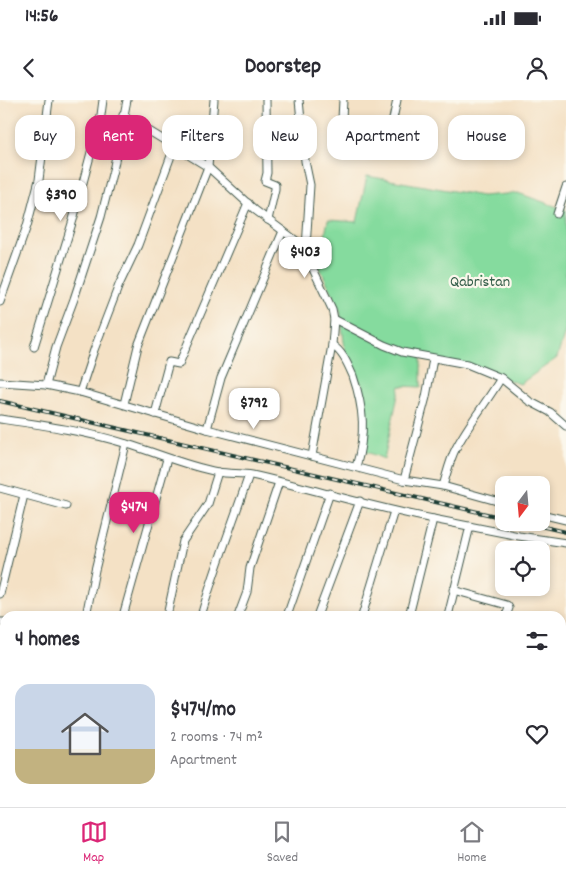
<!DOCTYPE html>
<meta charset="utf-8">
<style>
body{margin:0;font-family:Dekko,sans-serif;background:#f7f7f7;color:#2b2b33;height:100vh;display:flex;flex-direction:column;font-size:19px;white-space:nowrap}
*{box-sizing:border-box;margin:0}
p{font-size:16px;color:#7c7c81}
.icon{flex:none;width:28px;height:28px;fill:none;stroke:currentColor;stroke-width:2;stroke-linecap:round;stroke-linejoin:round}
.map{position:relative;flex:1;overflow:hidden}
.details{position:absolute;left:0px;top:511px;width:566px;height:196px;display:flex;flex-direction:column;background:#fff;border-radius:15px 15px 0 0;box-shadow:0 2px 8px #0003}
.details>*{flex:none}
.banner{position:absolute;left:15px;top:15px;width:536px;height:45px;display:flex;gap:10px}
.needle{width:32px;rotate:196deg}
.buttons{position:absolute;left:495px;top:376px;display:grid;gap:10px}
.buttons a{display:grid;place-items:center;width:55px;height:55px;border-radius:10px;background:#fff;box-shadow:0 2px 8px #0003;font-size:25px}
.price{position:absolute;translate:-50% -42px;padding:0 11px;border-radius:10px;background:#fff;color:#222;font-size:16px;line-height:32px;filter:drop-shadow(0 1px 2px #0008)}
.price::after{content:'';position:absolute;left:50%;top:30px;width:15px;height:11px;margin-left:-8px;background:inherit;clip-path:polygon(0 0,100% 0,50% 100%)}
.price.selected{background:#db2777;color:#fff}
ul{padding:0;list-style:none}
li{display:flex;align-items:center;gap:15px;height:125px;padding:0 15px}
li span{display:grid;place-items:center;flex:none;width:140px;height:100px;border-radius:15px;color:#555}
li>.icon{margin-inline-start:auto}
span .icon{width:60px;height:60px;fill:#fffc;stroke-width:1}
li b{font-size:21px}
h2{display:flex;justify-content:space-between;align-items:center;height:60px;padding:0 15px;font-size:21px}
.chip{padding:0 18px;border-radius:15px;background:#fff;box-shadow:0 2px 8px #0003;font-size:18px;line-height:45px}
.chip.selected{background:#db2777;color:#fff}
.status{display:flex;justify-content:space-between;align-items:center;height:35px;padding:0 25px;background:#fff;direction:ltr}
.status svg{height:14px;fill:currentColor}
header{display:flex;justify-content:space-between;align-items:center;height:65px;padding:0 15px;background:#fff;font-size:22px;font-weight:700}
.dock{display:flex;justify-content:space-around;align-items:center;height:70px;border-top:1px solid #e1e1e2;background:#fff;font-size:14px;color:#7c7c81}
.dock a{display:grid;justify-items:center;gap:2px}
.dock .selected{color:#db2777}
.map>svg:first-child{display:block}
.green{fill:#85db9e;stroke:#528c69}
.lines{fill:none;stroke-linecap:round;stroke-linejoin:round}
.street-casing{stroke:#3f564a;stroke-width:9}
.street{stroke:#fff;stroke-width:7}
.rail-casing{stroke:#1f3d34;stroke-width:4}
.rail{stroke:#fbf7ec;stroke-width:2;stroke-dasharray:5.5;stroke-linecap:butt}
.labels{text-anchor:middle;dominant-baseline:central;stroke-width:4.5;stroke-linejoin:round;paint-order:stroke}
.park-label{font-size:16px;fill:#335d49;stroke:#fbf7ec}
</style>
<div class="status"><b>14:56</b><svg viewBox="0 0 49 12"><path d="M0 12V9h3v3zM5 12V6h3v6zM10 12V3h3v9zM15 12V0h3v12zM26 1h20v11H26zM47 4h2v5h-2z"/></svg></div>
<header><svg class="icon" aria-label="back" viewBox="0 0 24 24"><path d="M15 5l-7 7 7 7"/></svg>Doorstep<svg class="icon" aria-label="person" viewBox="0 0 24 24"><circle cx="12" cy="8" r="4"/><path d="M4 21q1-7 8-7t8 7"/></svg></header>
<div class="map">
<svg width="566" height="707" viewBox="0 0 566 707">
<rect width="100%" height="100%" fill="#fbf7ec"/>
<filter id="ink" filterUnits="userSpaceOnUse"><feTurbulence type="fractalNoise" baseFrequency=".02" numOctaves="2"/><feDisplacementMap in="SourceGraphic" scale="10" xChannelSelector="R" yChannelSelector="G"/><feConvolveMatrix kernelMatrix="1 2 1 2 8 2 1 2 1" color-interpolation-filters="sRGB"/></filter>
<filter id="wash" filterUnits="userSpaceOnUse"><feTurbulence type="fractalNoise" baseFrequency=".0096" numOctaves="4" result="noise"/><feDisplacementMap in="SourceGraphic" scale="20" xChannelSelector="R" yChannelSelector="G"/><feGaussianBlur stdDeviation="1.12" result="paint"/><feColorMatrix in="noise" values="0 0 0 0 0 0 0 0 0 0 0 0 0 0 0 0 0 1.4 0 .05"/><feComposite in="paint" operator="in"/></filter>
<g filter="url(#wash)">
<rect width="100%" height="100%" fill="#f4e1c5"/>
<polygon class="green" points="367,76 482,96 518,93 566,110 566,229 557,258 520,284 478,270 421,255 421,287 400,286 384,359 365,351 366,319 362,285 346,258 340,210 311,149 324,140 328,120 357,122"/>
</g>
<g filter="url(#ink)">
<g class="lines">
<g class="street-casing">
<g id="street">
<polyline points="266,0 267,73 265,81 275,85 275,89 268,120"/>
<polyline points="299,0 305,61 310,85 306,148 313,169 332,209 334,219 332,245 312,356"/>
<polyline points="123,15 208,67 255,110 306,148"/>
<polyline points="342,19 343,0"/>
<polyline points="393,19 397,0"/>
<polyline points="557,114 566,87"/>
<polyline points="0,202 27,126 39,80 49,0"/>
<path d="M 334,219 L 384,245 L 402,252 L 467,264 L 501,278 C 487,302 469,323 456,348 C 450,359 447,373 443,386"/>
<path d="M 332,245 C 343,252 348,265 353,276 C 364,309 366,334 356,367"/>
<polyline points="34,247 73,120 101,15 103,0"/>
<polyline points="501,278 529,301 550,312 566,326"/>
<polyline points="0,282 46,285 80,292 207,329 404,380 443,386 504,403"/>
<polyline points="46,285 56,247 74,199 101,117 114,66 127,0"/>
<polyline points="80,292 94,250 119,185 138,145 175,45"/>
<polyline points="124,304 138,246 208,67 214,0"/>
<polyline points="155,314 169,262 179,264 248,103"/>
<path d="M 0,319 C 42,325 86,331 127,344 C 157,353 186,366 218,372 C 229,374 241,373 252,375 C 313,389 372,407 433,419 L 409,516"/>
<polyline points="207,329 221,278 283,131"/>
<polyline points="404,380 426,297 433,259"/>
<polyline points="0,388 66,406"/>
<polyline points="541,414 566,420"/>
<polyline points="433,419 519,436 566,443"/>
<polyline points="453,490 507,505 509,508 506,516"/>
<polyline points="0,494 24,395"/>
<polyline points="86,516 95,470 126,344"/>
<polyline points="123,516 167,359"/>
<polyline points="167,516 183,441 208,404 218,372"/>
<path d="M 201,516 C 215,468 233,422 249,375"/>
<polyline points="238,516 247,492 250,468 279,382"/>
<polyline points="287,516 330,393"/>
<polyline points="317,516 360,401"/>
<polyline points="362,516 394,411"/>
<polyline points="448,516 470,426"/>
<polyline points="0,522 5,522"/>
<polyline points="561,560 566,560"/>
<polyline points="561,630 566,630"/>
<polyline points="476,702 476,707"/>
<polyline points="155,707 157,702"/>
<polyline points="240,707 241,702"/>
<polyline points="286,707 287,702"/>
</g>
</g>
<use href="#street" class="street"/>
<g class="rail-casing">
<g id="rail">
<polyline points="0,301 504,418"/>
<polyline points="523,422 566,432"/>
</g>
</g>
<use href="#rail" class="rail"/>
</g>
</g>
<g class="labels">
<g class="park-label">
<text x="480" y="182">Qabristan</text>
</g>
</g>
</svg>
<div class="buttons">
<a><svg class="needle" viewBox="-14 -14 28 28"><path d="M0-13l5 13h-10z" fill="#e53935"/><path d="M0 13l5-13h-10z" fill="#7c7c81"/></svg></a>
<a><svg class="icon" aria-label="locate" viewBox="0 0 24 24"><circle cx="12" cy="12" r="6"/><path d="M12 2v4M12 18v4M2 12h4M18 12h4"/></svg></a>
</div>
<b class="price" style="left:61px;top:122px">$390</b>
<b class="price" style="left:305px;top:179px">$403</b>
<b class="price" style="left:254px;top:330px">$792</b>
<b class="price selected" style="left:134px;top:434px">$474</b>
<div class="banner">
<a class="chip">Buy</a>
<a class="chip selected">Rent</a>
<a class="chip">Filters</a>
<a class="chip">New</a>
<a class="chip">Apartment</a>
<a class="chip">House</a>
</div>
<section class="details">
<h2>4 homes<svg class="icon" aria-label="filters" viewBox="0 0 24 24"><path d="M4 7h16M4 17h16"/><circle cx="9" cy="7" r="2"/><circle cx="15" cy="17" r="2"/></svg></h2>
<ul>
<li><span style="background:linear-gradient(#c9d6e8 65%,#c2b280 0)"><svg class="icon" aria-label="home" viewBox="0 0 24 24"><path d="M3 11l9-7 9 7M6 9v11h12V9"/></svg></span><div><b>$474/mo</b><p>2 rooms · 74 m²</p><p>Apartment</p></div><svg class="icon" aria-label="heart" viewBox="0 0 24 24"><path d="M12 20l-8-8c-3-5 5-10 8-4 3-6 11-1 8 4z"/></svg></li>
</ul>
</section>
</div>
<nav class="dock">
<a class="selected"><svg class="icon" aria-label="map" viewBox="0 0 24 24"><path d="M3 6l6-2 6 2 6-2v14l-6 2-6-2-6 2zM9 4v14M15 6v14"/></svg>Map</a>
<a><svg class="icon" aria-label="saved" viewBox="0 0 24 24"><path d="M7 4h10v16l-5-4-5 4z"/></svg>Saved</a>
<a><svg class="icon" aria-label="home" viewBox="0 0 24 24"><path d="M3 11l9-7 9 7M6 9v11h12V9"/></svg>Home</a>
</nav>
